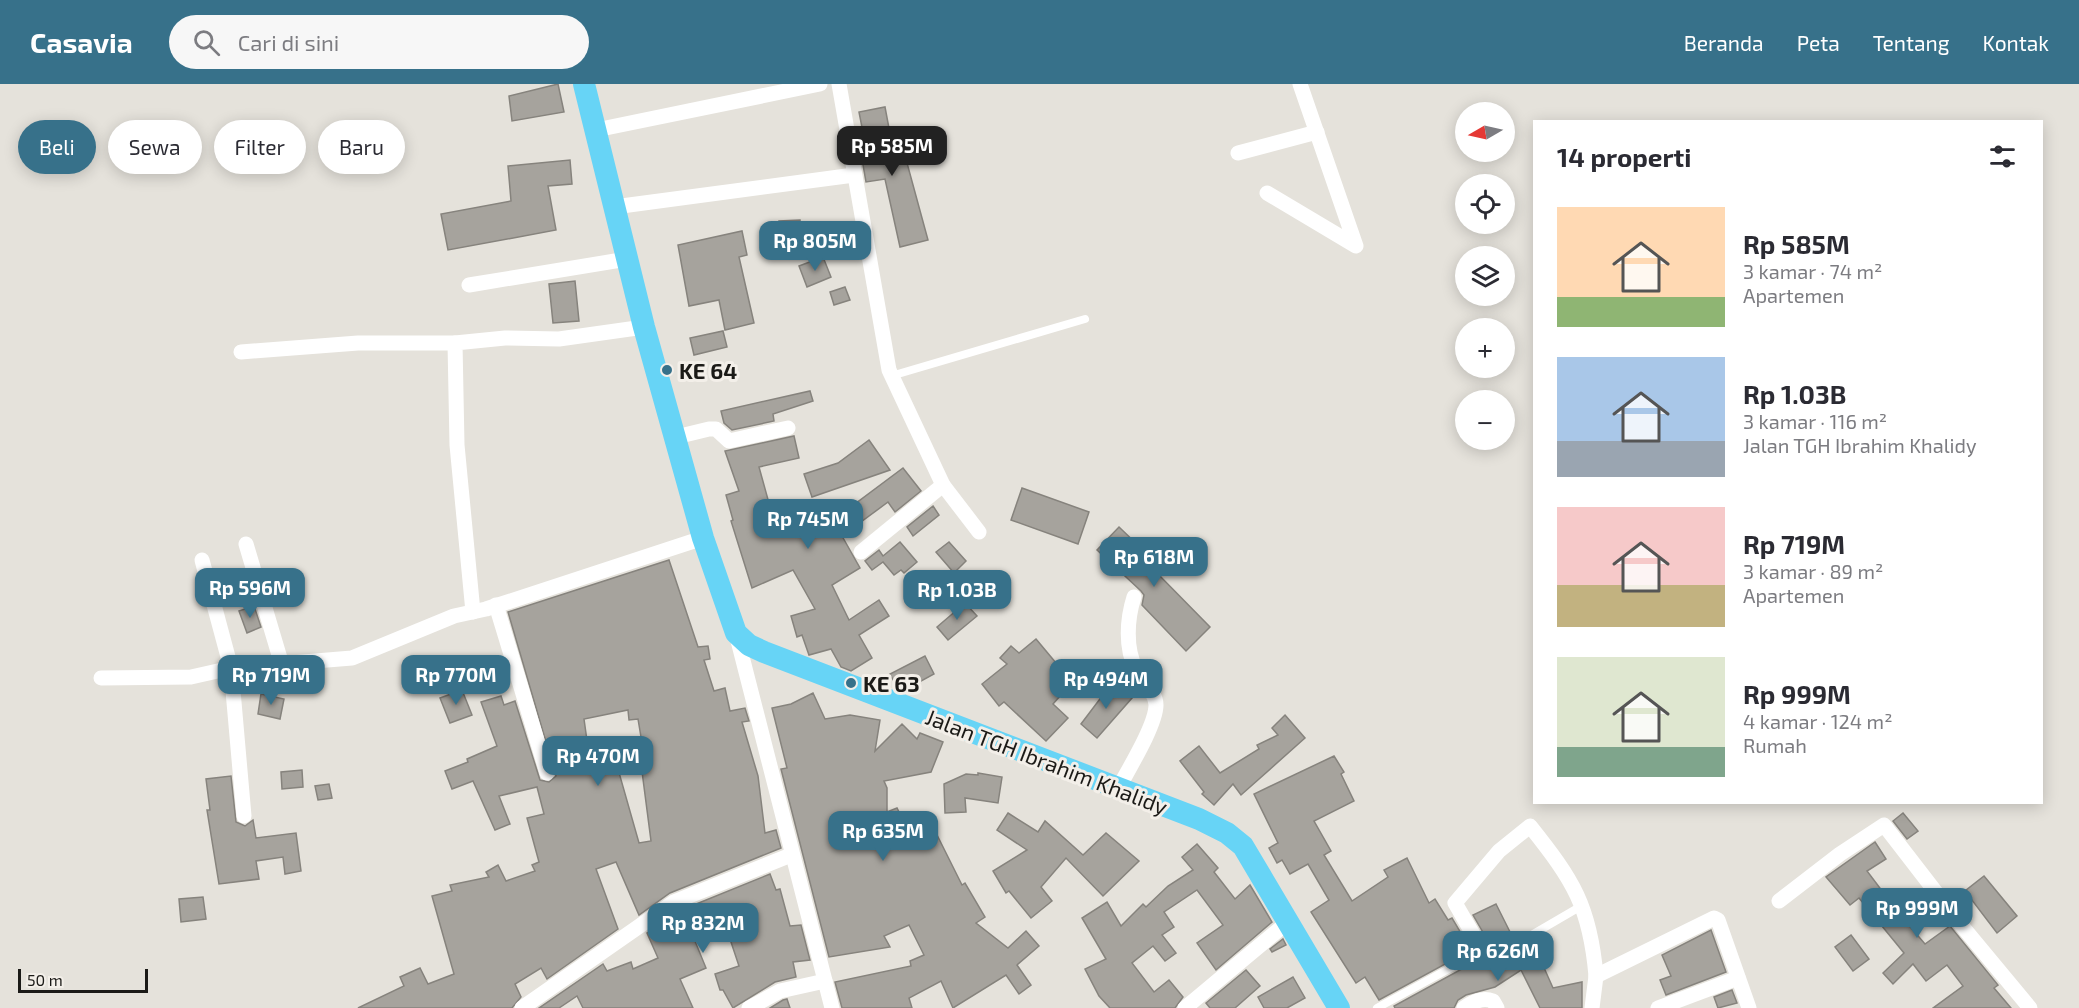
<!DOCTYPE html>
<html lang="id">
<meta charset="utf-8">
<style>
body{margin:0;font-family:"Exo 2",sans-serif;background:#f7f7f7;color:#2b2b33;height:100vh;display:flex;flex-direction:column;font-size:22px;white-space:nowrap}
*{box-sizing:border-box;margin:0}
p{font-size:20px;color:#7c7c81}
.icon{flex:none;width:33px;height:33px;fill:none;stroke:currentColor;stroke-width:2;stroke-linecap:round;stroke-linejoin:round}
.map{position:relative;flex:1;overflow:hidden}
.side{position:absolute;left:1533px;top:36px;width:510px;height:684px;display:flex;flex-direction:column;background:#fff;border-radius:0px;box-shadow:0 3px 15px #0003}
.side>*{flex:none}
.top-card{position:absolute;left:18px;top:36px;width:570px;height:54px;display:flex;gap:12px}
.needle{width:39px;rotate:261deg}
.controls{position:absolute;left:1455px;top:18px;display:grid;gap:12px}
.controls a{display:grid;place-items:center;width:60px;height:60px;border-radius:50%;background:#fff;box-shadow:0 3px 15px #0003;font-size:30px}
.scale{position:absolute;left:18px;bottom:15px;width:130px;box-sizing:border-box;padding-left:6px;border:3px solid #1b1a17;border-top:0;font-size:16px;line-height:21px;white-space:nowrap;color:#1b1a17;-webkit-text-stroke:4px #f3efe9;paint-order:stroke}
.price{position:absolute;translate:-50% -51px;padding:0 14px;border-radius:12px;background:#37718a;color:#fff;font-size:20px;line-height:39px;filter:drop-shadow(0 2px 3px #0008)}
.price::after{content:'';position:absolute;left:50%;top:36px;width:18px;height:14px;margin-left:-9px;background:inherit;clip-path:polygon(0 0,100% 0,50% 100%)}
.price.current{background:#222;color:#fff}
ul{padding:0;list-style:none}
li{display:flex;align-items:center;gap:18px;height:150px;padding:0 24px}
li span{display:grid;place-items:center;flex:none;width:168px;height:120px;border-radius:0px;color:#555}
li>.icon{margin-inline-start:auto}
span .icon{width:72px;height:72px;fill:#fffc;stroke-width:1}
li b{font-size:26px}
h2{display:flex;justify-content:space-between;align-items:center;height:72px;padding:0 24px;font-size:26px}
.tag{padding:0 21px;border-radius:27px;background:#fff;box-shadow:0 3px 15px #0003;font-size:21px;line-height:54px}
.tag.current{background:#37718a;color:#fff}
header{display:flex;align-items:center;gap:36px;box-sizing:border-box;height:84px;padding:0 30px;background:#37718a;color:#fff}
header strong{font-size:28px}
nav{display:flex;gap:33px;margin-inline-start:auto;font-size:21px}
.search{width:420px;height:54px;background:#f7f7f7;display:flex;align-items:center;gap:15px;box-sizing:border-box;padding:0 21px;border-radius:33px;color:#7c7c81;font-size:22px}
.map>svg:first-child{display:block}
.building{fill:#a6a39d;stroke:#86837d;stroke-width:1.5;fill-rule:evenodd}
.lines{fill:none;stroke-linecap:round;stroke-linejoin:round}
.service{stroke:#fff;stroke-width:8}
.minor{stroke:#fff;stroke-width:15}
.primary{stroke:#67d4f6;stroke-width:22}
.poi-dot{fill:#37718a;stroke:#f3efe9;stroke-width:2}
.labels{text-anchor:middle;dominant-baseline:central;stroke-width:6;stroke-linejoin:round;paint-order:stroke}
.poi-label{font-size:22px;font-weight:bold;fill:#1b1a17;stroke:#f3efe9;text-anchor:start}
.street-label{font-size:22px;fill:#1b1a17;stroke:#f3efe9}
</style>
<header>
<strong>Casavia</strong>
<div class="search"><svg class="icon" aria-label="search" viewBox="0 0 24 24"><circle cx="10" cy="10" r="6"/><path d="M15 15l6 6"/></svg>Cari di sini</div>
<nav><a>Beranda</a><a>Peta</a><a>Tentang</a><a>Kontak</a></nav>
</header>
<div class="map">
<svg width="2079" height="924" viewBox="0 0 2079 924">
<rect width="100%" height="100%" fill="#e5e2db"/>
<g class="building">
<polygon points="558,0 564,28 512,37 509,12"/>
<polygon points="885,23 894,71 904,68 928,156 900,163 885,95 866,98 862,75 868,74 859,28"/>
<polygon points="570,76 572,100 548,102 556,146 448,166 441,130 511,117 508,82"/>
<polygon points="800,136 801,161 780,161 779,137"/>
<polygon points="742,147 747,171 739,173 754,239 725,246 719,216 689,222 678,161"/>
<polygon points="823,173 831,193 807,203 799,182"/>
<polygon points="575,197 579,237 553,239 549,200"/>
<polygon points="845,203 850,216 834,221 830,208"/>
<polygon points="723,247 727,263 694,271 690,254"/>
<polygon points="810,307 813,317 773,330 774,337 732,346 724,339 721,327"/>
<polygon points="794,352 799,374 759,383 775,441 807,428 816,449 903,384 921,407 895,428 888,418 842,452 860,484 832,501 849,536 879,516 889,532 859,551 872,574 851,587 841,583 831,565 809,571 802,551 797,553 791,532 815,525 793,486 752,504 731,437 733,436 726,411 739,407 725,367"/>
<polygon points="869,356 890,386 812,413 804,390 838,379"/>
<polygon points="1022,404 1089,428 1078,460 1011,436"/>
<polygon points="933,422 939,431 913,452 907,443"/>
<polygon points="1119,443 1143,466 1149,460 1166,477 1156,488 1210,543 1186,567 1142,521 1144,511 1141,507 1097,466"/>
<polygon points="900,458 917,478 904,489 901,486 894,491 883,478 872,486 865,477 879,466 883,472"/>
<polygon points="949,458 966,477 954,489 936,468"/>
<path d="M 669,476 L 698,563 L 708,562 L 710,575 L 704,576 L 714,607 L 725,604 L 730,627 L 745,624 L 749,637 L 742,638 L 758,692 L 765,749 L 776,746 L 781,764 L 670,809 L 639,831 L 616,778 L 596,785 L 618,845 L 547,895 L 541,884 L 515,900 L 521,913 L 512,924 L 358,924 L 404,902 L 400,893 L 420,884 L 428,900 L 454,890 L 432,812 L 452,807 L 450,801 L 489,793 L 486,788 L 498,781 L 506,797 L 535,787 L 532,781 L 539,778 L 527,734 L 544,730 L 537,703 L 499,712 L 510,740 L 495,746 L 473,697 L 452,705 L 445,687 L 468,678 L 467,675 L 497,662 L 481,618 L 501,612 L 504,621 L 515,617 L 540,696 L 549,698 L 556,692 L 508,528 ZM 628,626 L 629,636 L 638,635 L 644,671 L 640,672 L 651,757 L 639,759 L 614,671 L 590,678 L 584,635 Z"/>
<polygon points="965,519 977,532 948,556 937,543"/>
<polygon points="254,522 261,543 247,549 239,527"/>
<polygon points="1036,555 1056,579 1051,583 1070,601 1053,620 1068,634 1046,657 1004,618 999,622 982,600 1007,580 1000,574 1011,562 1019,569"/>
<polygon points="925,572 934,590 903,607 898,605 890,590"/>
<polygon points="1112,599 1132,614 1097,654 1081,640"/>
<polygon points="462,606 472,631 450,639 440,614"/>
<polygon points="813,609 825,635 850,631 880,636 875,667 902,640 917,655 920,649 943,658 931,688 884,697 887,704 887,728 897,724 914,758 936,749 962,801 965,799 985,833 976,839 1008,864 1026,847 1039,862 1017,881 1031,901 1019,910 1006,891 953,924 941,897 909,914 912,924 842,924 835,898 911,882 910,877 924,871 909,841 884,852 890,863 829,873 781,685 787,684 772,624 791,620"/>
<polygon points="261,610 284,615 280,635 258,630"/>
<polygon points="1285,631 1305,654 1241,711 1233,700 1214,721 1202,710 1204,708 1180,677 1199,662 1220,689 1259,665 1257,661 1278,651 1272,644"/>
<polygon points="1334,672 1344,688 1341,690 1354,717 1314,737 1331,767 1324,771 1352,817 1388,793 1384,786 1407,774 1429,819 1435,815 1448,836 1452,834 1471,866 1379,916 1365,893 1356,899 1311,828 1329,816 1308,780 1290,790 1282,776 1277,779 1269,764 1278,759 1254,710"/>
<polygon points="302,686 303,703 282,705 281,688"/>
<polygon points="978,689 1002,693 998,719 965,714 966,728 945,729 944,700 966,690 978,691"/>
<polygon points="231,692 236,738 245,742 253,736 256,754 296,749 301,787 285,790 283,773 256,777 259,795 219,800 207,726 210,726 206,695"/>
<polygon points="329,700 332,714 318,716 315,702"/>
<polygon points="1008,729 1038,748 1045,737 1083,771 1106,749 1139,777 1103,812 1066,774 1041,803 1052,817 1031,834 1009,807 1006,809 993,787 1027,766 997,746"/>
<polygon points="1903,729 1918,747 1907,755 1893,737"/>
<polygon points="1875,758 1886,775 1867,787 1901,832 1925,860 1950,842 1998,901 1994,904 2011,924 1933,924 1963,902 1947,881 1926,897 1913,880 1893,900 1883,889 1904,869 1859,814 1850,821 1826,793"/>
<polygon points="1197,760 1218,784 1214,788 1235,815 1250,801 1272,838 1216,886 1197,859 1223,841 1197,806 1164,828 1174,843 1162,851 1176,869 1165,877 1153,862 1132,879 1154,908 1169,896 1183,913 1175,924 1110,924 1099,912 1085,885 1106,875 1082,834 1107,818 1121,842 1143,820 1146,823 1168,802 1193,786 1182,773"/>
<polygon points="770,790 776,806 780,805 790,842 801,841 810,876 793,878 796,893 775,898 733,924 723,906 720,906 715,890 739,882 728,849 725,851 719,834 690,845 706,884 680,895 693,924 583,924 577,912 559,924 539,924 603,880 607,887 631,878 633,885 658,874 647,849 679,827"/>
<polygon points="1984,792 2017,832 1997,849 1965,807"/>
<polygon points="203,813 206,835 181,838 179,815"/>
<polygon points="1496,820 1512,852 1488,857 1473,831"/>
<polygon points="1711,846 1726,888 1666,911 1660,896 1671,892 1662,871"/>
<polygon points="1851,851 1869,875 1853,887 1835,863"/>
<polygon points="1283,855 1286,861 1272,868 1270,865"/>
<polygon points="1533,859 1553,904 1582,898 1582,924 1540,924 1521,886 1495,903 1466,911 1458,916 1454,924 1395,924 1394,922 1491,869 1518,863 1519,865"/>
<polygon points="1246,886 1260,902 1235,924 1210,924 1206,919"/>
<polygon points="1293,893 1305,914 1287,924 1264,924 1258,913"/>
<polygon points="1732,906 1737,919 1718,924 1714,913"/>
<polygon points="787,915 790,924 770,924 783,916"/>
</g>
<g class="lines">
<g class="service">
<polyline points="891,292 1085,235"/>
<polyline points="1377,924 1489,863 1523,856 1583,821"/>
</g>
<g class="minor">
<polyline points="839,0 889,286 943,401 861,468"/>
<polyline points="596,46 820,0"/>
<polyline points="1238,69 1317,48"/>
<polyline points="1267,109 1356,162 1300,0"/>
<polyline points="614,123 854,91"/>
<polyline points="469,201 627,175"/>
<polyline points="241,268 358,259 455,259"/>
<polyline points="676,353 709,345 716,345 729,357 788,344"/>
<polyline points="943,401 979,448"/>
<polyline points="246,460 282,581"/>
<polyline points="496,521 547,689"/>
<polyline points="473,528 457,361 455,259 505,254 559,255 644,243"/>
<polyline points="736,549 832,924"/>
<polyline points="101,594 191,593 231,584 202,476"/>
<path d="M 1118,705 C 1128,686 1156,641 1156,621 C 1156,608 1142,596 1136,585 C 1125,564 1127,535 1134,513"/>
<polyline points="244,732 231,584 352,574 454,532 486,525 703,454"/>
<polyline points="1779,817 1840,770 1884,741 1962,842 2030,924"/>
<path d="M 1481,864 L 1455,819 L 1499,767 L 1530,742 C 1573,796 1590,822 1596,892"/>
<polyline points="522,924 674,818 791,771"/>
<polyline points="749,924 780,907 825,897"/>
<polyline points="1185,924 1288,838"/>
<path d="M 1464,924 C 1473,918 1482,913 1493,917 L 1497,924"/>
<polyline points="1592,924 1596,892 1714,834 1718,836 1749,924"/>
<polyline points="1658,924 1738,894"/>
</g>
<polyline class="primary" points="584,0 644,243 703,454 736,549 749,561 764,568 1199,735 1227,749 1243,762 1339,924"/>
</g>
<g class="poi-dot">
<circle cx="667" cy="286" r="6"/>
<circle cx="851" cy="599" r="6"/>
</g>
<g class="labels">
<g class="poi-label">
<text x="679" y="286">KE 64</text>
<text x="863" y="599">KE 63</text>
</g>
<g class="street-label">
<text transform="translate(1047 677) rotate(21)">Jalan TGH Ibrahim Khalidy</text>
</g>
</g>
</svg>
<div class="controls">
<a><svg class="needle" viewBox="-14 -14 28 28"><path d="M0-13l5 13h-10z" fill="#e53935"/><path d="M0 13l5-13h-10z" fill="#7c7c81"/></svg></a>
<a><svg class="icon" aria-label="locate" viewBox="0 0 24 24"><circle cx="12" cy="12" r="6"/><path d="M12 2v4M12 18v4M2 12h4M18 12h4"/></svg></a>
<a><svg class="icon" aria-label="layers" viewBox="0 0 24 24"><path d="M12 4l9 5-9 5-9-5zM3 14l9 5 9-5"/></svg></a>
<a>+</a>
<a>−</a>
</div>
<div class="scale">50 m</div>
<b class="price current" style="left:892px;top:93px">Rp 585M</b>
<b class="price" style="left:815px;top:188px">Rp 805M</b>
<b class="price" style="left:808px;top:466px">Rp 745M</b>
<b class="price" style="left:1154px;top:504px">Rp 618M</b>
<b class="price" style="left:250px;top:535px">Rp 596M</b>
<b class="price" style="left:957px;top:537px">Rp 1.03B</b>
<b class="price" style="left:271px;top:622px">Rp 719M</b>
<b class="price" style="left:456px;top:622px">Rp 770M</b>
<b class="price" style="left:1106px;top:626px">Rp 494M</b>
<b class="price" style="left:598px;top:703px">Rp 470M</b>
<b class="price" style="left:883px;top:778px">Rp 635M</b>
<b class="price" style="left:1917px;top:855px">Rp 999M</b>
<b class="price" style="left:703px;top:870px">Rp 832M</b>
<b class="price" style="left:1498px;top:898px">Rp 626M</b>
<div class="top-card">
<a class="tag current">Beli</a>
<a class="tag">Sewa</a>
<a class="tag">Filter</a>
<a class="tag">Baru</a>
</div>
<section class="side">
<h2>14 properti<svg class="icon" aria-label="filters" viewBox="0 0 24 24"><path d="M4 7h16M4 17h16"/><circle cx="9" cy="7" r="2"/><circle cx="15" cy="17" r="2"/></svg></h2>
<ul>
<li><span style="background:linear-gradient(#ffd9b3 75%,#8fb573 0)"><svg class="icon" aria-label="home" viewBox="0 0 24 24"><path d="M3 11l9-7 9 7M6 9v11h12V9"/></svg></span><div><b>Rp 585M</b><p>3 kamar · 74 m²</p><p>Apartemen</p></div></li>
<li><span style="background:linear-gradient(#a9c7e8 70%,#9aa5b1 0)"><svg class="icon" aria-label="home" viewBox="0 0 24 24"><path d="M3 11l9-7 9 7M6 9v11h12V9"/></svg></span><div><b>Rp 1.03B</b><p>3 kamar · 116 m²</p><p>Jalan TGH Ibrahim Khalidy</p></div></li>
<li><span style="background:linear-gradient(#f6c9c9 65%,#c2b280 0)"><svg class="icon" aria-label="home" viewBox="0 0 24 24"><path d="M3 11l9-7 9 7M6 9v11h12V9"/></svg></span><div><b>Rp 719M</b><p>3 kamar · 89 m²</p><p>Apartemen</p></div></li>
<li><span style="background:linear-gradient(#dfe7d0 75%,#7fa58c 0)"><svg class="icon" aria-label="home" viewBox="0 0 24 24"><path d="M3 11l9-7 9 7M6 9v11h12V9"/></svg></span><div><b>Rp 999M</b><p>4 kamar · 124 m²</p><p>Rumah</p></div></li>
</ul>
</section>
</div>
